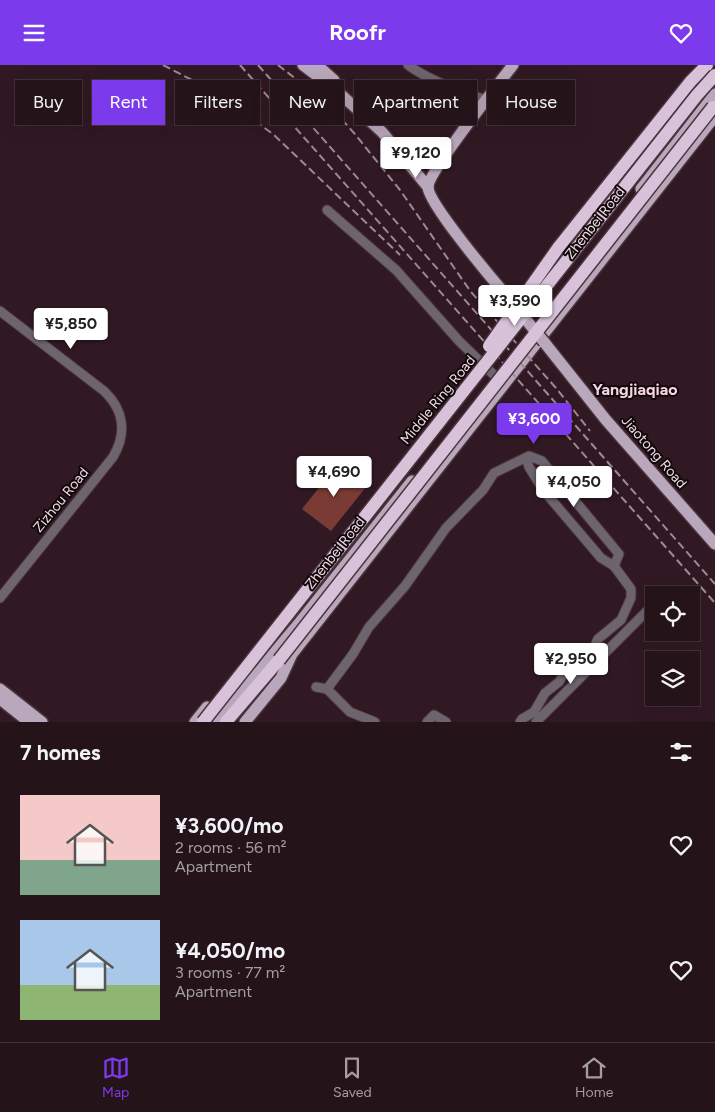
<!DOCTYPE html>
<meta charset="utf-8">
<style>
body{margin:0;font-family:Figtree,sans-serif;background:#2d1c23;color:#f1f3f6;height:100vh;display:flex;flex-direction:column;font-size:19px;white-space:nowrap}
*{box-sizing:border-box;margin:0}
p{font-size:16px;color:#a39ea2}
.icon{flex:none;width:28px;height:28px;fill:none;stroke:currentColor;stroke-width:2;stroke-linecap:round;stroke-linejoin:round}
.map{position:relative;height:657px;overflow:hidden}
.side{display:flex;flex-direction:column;background:#25131a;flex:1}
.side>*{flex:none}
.top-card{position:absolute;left:15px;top:15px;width:685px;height:45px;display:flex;gap:10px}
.buttons{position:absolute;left:645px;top:521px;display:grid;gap:10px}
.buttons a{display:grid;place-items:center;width:55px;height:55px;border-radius:0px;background:#25131a;box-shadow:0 5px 20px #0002,0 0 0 1px #423239;font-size:25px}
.price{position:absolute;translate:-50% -42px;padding:0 11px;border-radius:5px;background:#fff;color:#222;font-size:16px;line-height:32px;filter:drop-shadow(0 1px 2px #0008)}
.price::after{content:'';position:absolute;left:50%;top:30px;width:15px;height:11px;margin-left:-8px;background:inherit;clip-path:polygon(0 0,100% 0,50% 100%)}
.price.active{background:#7c3aed;color:#fff}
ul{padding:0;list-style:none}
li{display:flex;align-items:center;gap:15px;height:125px;padding:0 20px}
li span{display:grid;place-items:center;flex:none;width:140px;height:100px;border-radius:0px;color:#555}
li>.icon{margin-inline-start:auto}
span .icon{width:60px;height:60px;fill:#fffc;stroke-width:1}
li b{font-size:21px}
h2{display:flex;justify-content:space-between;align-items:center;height:60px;padding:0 20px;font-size:21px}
.tag{padding:0 18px;border-radius:0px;background:#25131a;box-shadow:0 5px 20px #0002,0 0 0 1px #423239;font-size:18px;line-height:45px}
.tag.active{background:#7c3aed;color:#fff}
header{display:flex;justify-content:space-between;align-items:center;height:65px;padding:0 20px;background:#7c3aed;color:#fff;font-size:22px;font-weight:700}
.menu{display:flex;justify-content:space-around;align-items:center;height:70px;border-top:1px solid #423239;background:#25131a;font-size:14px;color:#a39ea2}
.menu a{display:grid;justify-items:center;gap:2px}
.menu .active{color:#7c3aed}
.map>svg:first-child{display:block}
.building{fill:#7b3b35}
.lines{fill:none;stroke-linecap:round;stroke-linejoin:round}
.minor-casing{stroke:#4b343e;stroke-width:11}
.major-casing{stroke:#4b343e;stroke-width:14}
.highway-casing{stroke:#4b343e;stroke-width:15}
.minor{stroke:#6d646e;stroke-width:9}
.major{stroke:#b9a8bb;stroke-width:11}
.highway{stroke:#d7c2da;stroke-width:12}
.rail{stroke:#9e8a92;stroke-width:2;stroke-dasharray:8 4;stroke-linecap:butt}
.major-bridge-casing{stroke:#4b343e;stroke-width:14;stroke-linecap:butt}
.highway-bridge-casing{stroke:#4b343e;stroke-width:15;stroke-linecap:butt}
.major-bridge{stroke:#b9a8bb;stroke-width:11}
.highway-bridge{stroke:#d7c2da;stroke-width:12}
.labels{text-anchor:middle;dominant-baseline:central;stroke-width:4;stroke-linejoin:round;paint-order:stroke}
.street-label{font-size:14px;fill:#eedde3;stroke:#12080c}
.quarter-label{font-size:16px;font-weight:bold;fill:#f6d5e1;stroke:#12080c}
</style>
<header><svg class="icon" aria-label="menu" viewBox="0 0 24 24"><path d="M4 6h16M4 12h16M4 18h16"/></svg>Roofr<svg class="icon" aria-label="heart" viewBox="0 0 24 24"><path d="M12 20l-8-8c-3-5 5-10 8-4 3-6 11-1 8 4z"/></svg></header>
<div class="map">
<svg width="715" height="657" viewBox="0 0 715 657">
<rect width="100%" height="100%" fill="#311923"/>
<polygon class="building" points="337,400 366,422 331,466 302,444"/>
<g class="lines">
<g class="minor-casing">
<g id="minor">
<path d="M 408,0 C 430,16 460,26 486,35"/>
<polyline points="327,145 396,205 459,276 495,311"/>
<path d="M 0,246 L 104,326 C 124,345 127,368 113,392 L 0,533"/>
<polyline points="526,393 529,402 544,426 601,493 614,501"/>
<polyline points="663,530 664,529"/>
<polyline points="316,622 327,624"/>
<polyline points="375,657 350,647 327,624 353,589 369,562 405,521 446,463 483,425 494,408 529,391 542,396 619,489 614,501 631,524 631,533 621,555 598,574 592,587 568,602 559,617 545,628 534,647 522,654 520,657"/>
<polyline points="427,657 434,650 446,657"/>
<polyline points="536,657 654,539"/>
</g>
</g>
<g class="major-casing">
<g id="major">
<polyline points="303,0 336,25 382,67 428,122"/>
<polyline points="317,0 334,15"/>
<polyline points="641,124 715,29"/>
<path d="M 506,230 C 492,214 428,138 428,122 C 428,107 500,17 513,0"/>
<polyline points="544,277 606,355 715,479"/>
<polyline points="0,624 42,657"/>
<polyline points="0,634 29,657"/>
<polyline points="195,657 207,642"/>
<polyline points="216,657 300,557 412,416"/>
<polyline points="245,657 281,613 292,589 715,51"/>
</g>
</g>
<g class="highway-casing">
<g id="highway">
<polyline points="558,183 691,16 707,0"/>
<polyline points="226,657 279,595"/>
</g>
</g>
<use href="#minor" class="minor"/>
<use href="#major" class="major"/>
<use href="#highway" class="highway"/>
<g class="rail">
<polyline points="163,0 219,29 274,70 400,190"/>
<polyline points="240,0 715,538"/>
<polyline points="258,0 715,519"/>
<polyline points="278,0 315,29 336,48 354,68 400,125 471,227 556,323 590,366"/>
</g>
<g class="major-bridge-casing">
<polyline id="major-bridge" points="506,230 544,277"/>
</g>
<g class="highway-bridge-casing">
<g id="highway-bridge">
<polyline points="489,281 558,183"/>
<polyline points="279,595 713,42"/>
<polyline points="203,657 697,30 715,10"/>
</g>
</g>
<use href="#major-bridge" class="major-bridge"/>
<use href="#highway-bridge" class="highway-bridge"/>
</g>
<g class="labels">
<g class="street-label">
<text transform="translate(595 158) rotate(-52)">Zhenbei Road</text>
<text transform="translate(438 335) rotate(-51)">Middle Ring Road</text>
<text transform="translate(654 387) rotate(49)">Jiaotong Road</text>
<text transform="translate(61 435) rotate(-51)">Zizhou Road</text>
<text transform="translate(335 488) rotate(-52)">Zhenbei Road</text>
</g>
<g class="quarter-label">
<text x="635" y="324">Yangjiaqiao</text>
</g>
</g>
</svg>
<div class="buttons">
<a><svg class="icon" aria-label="locate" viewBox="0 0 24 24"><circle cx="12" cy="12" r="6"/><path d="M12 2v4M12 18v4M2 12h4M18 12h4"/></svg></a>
<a><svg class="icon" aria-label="layers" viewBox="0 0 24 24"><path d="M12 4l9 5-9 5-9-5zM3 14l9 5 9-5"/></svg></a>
</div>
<b class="price" style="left:416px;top:114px">¥9,120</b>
<b class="price" style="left:515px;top:262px">¥3,590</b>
<b class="price" style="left:71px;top:285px">¥5,850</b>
<b class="price active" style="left:534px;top:380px">¥3,600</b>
<b class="price" style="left:334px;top:433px">¥4,690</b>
<b class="price" style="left:574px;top:443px">¥4,050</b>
<b class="price" style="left:571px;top:620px">¥2,950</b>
<div class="top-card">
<a class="tag">Buy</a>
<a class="tag active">Rent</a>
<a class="tag">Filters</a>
<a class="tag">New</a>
<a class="tag">Apartment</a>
<a class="tag">House</a>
</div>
</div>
<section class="side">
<h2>7 homes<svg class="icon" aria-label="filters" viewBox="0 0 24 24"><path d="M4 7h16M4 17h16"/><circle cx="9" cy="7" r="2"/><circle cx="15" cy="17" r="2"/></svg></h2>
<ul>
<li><span style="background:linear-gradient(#f6c9c9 65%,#7fa58c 0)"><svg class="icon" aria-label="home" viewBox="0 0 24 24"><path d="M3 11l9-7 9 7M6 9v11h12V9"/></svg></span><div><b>¥3,600/mo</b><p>2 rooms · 56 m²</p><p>Apartment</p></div><svg class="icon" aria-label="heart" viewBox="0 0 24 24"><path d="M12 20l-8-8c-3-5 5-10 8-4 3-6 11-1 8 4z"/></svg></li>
<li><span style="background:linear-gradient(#a9c7e8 65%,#8fb573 0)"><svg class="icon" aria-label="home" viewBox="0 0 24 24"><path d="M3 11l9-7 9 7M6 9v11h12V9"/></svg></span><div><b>¥4,050/mo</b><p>3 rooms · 77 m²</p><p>Apartment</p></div><svg class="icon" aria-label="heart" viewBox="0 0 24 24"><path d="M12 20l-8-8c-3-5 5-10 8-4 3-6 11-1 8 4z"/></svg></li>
</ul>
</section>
<nav class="menu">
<a class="active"><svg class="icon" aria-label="map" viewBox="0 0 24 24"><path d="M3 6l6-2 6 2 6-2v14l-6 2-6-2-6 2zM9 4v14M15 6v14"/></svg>Map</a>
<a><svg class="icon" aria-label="saved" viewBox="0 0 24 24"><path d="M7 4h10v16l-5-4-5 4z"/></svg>Saved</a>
<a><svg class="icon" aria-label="home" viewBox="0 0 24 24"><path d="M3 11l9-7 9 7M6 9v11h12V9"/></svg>Home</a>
</nav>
